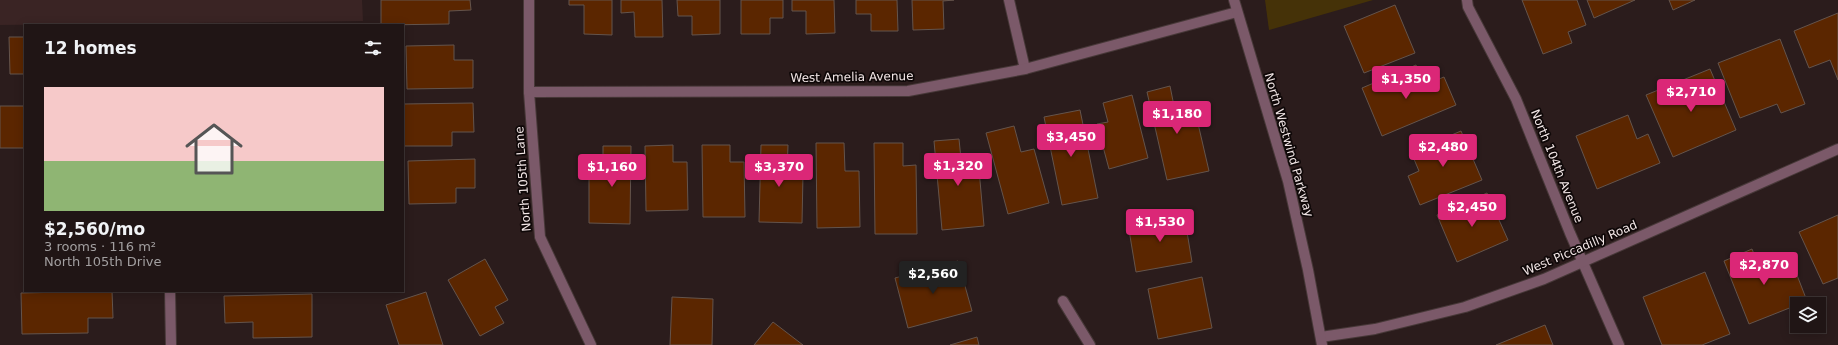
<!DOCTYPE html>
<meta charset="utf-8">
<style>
body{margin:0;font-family:"DejaVu Sans",sans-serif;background:#281e1e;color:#f1f3f6;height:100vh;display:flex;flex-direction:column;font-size:15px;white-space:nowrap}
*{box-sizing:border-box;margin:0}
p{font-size:13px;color:#a29fa0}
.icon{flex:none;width:22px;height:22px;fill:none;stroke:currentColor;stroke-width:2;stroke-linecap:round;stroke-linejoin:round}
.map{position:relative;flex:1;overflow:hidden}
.panel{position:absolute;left:24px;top:24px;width:380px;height:268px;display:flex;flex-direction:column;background:#201515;border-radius:0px;box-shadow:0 2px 10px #0003,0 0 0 1px #3d3434}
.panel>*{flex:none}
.tools{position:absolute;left:1790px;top:297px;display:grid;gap:8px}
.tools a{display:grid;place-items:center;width:36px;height:36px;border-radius:0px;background:#201515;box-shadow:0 2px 10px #0003,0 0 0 1px #3d3434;font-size:20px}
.price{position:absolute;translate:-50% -34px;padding:0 9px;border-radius:4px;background:#db2777;color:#fff;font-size:13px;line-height:26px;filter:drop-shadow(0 1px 2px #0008)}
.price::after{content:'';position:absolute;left:50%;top:24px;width:12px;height:9px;margin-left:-6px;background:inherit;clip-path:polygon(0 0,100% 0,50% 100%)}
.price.on{background:#222;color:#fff}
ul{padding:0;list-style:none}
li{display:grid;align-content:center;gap:8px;height:212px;padding:0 20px}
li+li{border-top:1px solid #3d3434}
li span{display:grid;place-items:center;height:124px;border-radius:0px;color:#555}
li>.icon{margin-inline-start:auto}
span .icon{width:72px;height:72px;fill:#fffc;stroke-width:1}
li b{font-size:17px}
h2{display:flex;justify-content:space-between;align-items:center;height:48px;padding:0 20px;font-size:17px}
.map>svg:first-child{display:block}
.built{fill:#3a2424}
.green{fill:#453208}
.building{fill:#5b2600;stroke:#64544c}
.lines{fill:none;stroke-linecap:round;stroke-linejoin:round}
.minor-casing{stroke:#473838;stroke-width:12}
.tertiary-casing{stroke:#473838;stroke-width:12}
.minor{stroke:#7b5969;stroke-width:10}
.tertiary{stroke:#7b5969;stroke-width:10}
.labels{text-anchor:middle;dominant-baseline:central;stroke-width:3.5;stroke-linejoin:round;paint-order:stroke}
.street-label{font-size:12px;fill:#f3e7e7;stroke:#0f0808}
</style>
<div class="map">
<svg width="1838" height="345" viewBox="0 0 1838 345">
<rect width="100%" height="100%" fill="#2b1c1c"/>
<polygon class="built" points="0,0 362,0 363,21 0,25"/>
<polygon class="green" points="1265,0 1373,0 1269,30"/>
<g class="building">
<polygon points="381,0 470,0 471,10 449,11 449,24 381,25"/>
<polygon points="569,0 612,0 612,35 584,34 584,5 569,5"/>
<polygon points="621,0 662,0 663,37 635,37 634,12 621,13"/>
<polygon points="677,0 720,0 720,34 692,35 692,16 678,16"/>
<polygon points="741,0 783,0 783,18 770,18 770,34 741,34"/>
<polygon points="792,0 834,0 835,33 806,34 806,11 792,11"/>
<polygon points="856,0 897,0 898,31 871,31 871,14 856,14"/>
<polygon points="912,0 954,0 943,1 944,29 913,30"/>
<polygon points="1522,0 1577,0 1586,25 1568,32 1572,43 1543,54"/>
<polygon points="1587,0 1635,0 1594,18"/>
<polygon points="1669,0 1695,0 1673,10"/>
<polygon points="1395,5 1415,53 1364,73 1344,26"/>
<polygon points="1838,13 1838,80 1830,60 1809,68 1794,31"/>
<polygon points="9,37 25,37 25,74 10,74"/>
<polygon points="1780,39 1805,104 1781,113 1777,104 1740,118 1718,63"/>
<polygon points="454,45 454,60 473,60 473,88 407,89 406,46"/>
<polygon points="1416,65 1424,85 1444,77 1456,105 1382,136 1362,88"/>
<polygon points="1710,69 1736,130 1673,157 1646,95"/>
<polygon points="1170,86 1174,106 1193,102 1209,171 1167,180 1147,92"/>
<polygon points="1132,95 1148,158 1109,169 1097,124 1108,122 1103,103"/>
<polygon points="473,103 474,132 452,132 452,146 403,146 403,104"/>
<rect x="0" y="106" width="25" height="42"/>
<polygon points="1080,110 1098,198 1062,205 1044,117"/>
<polygon points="1628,115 1637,139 1648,134 1660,163 1597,189 1576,136"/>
<polygon points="1014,126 1021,152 1034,149 1049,203 1008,214 986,133"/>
<polygon points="1461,131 1482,180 1420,205 1408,176 1419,171 1411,152"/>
<polygon points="959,139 961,159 978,158 984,226 942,230 934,141"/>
<polygon points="816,143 844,143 845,171 859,171 860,227 817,228"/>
<polygon points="874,143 903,143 903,166 916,165 917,234 875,234"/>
<polygon points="673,145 673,162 687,162 688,210 646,211 645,146"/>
<polygon points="702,145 730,145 730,162 744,162 745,217 703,217"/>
<polygon points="761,145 788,145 787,174 803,174 802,223 759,222"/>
<polygon points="603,146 631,146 630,224 589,223 589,176 603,176"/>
<polygon points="475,159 475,188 456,188 456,203 409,204 408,161"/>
<polygon points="1487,193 1508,240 1457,262 1437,215"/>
<polygon points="1184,214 1192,262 1136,272 1128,224"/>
<polygon points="1838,215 1838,278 1823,284 1799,232"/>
<polygon points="1752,249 1760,269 1790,257 1807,301 1797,304 1797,305 1749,324 1724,261"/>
<polygon points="485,259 508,300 495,307 504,323 480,336 448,280"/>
<polygon points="958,261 972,311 908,328 895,278"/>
<polygon points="1705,272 1730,334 1702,345 1662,345 1643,297"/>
<polygon points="1202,277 1212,328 1158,339 1148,289"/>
<polygon points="112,291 113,318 88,318 88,333 22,334 21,293"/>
<polygon points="426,292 443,345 399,345 386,305"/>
<polygon points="312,294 312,337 253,338 253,322 225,323 224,296"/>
<polygon points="672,297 713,299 712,345 670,345"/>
<polygon points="773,322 803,345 754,345"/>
<polygon points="1545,325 1553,345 1496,345"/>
<polygon points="977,337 979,345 950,345"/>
</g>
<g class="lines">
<g class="minor-casing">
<g id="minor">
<polyline points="529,0 529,92 540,237 591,345"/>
<polyline points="1009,0 1025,69"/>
<polyline points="1467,0 1468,7 1516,99 1570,233 1619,345"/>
<polyline points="529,92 908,91 1025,69 1237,12"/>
<polyline points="170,291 171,345"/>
<polyline points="1063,301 1090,345"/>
<polyline points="1321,337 1375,329 1465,307 1544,279 1838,149"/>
</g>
</g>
<g class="tertiary-casing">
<polyline id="tertiary" points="1234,0 1288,181 1308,270 1322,345"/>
</g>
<use href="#minor" class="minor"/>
<use href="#tertiary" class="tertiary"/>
</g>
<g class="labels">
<g class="street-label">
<text transform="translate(852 77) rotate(-1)">West Amelia Avenue</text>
<text transform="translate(1289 145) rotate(74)">North Westwind Parkway</text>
<text transform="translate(1557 166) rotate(68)">North 104th Avenue</text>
<text transform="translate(523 179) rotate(-94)">North 105th Lane</text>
<text transform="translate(1580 248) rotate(-23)">West Piccadilly Road</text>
</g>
</g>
</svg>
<div class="tools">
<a><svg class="icon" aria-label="layers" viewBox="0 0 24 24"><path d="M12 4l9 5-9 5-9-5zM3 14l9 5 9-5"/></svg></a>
</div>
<b class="price" style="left:1406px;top:100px">$1,350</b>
<b class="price" style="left:1691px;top:113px">$2,710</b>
<b class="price" style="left:1177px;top:135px">$1,180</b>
<b class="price" style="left:1071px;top:158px">$3,450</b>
<b class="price" style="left:1443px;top:168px">$2,480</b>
<b class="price" style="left:958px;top:187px">$1,320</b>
<b class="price" style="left:612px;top:188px">$1,160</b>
<b class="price" style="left:779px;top:188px">$3,370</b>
<b class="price" style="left:1472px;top:228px">$2,450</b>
<b class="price" style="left:1160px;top:243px">$1,530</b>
<b class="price" style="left:1764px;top:286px">$2,870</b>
<b class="price on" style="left:933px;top:295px">$2,560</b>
<section class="panel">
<h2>12 homes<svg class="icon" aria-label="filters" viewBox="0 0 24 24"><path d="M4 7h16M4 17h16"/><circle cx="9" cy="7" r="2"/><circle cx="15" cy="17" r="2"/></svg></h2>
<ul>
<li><span style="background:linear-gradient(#f6c9c9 60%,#8fb573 0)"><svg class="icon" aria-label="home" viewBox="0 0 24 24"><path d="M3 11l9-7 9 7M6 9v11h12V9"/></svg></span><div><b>$2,560/mo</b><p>3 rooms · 116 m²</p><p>North 105th Drive</p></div></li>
</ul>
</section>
</div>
